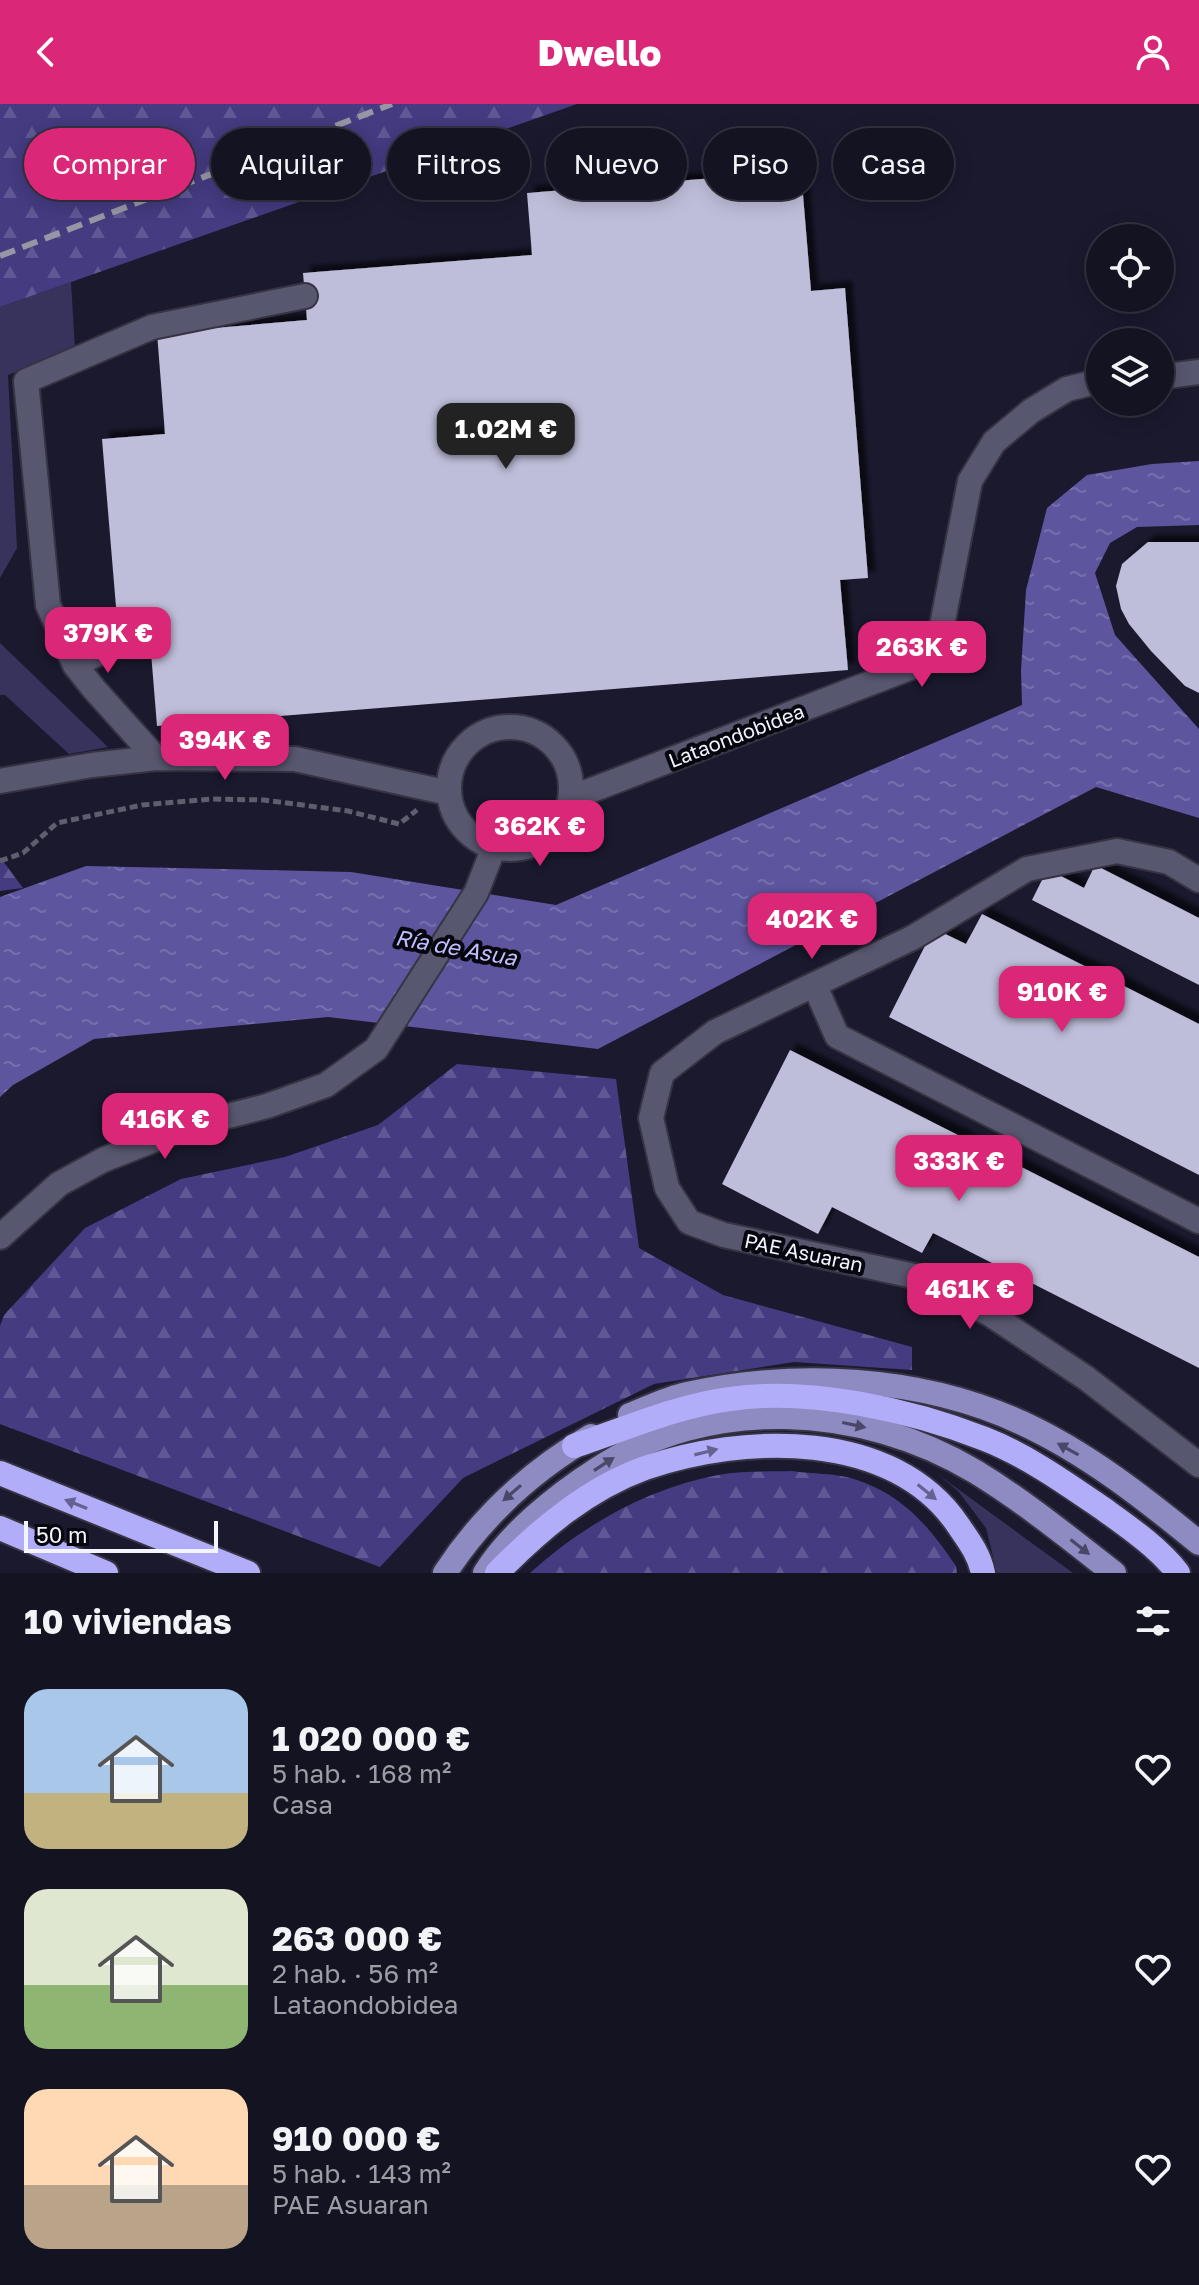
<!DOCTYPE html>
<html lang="es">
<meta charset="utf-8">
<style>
body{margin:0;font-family:"Golos Text",sans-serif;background:#1d1c2a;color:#f1f3f6;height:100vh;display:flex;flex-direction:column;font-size:30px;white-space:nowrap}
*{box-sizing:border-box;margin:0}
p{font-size:26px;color:#9d9ea5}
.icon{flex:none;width:44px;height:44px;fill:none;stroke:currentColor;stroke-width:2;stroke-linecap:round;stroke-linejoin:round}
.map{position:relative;height:1469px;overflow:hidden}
.drawer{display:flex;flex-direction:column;background:#141322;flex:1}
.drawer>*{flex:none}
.banner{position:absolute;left:24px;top:24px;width:1152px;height:72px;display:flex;gap:16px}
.fabs{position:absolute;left:1086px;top:120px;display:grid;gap:16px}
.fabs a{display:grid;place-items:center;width:88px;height:88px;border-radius:50%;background:#141322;box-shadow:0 4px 20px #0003,0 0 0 2px #333240;font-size:40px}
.scale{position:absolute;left:24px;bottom:20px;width:194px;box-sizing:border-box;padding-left:8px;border:4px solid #f4f4fd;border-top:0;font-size:22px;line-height:28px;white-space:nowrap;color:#f4f4fd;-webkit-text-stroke:6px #06060e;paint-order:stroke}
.price{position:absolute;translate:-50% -68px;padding:0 18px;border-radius:16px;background:#db2777;color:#fff;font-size:26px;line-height:52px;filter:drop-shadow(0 2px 4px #0008)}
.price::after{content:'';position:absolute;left:50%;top:48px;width:24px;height:18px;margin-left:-12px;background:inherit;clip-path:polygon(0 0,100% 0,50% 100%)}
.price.selected{background:#222;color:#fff}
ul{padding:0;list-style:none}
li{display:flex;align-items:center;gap:24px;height:200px;padding:0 24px}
li span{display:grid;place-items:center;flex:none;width:224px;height:160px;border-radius:24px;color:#555}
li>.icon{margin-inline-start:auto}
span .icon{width:96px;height:96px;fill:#fffc;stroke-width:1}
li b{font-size:34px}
h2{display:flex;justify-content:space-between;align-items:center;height:96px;padding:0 24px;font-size:34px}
.tag{padding:0 28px;border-radius:36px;background:#141322;box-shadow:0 4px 20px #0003,0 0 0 2px #333240;font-size:28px;line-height:72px}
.tag.selected{background:#db2777;color:#fff}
header{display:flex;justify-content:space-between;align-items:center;height:104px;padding:0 24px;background:#db2777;color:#fff;font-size:36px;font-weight:800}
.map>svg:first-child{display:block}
.green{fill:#37335d}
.forest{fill:url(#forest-firs)}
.water{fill:url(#water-ripples)}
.building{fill:#bebeda;filter:url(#shadow)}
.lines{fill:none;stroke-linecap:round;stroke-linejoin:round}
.street-casing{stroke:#363443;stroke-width:28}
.primary-casing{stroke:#363443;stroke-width:28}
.highway-casing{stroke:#363443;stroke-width:28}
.path{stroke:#5f5e6f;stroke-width:5;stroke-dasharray:8 4;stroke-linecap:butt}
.street{stroke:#585770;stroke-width:24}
.primary{stroke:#8d8bc2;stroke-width:24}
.highway{stroke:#b1adf9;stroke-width:24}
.rail{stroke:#9796a4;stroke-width:6;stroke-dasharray:16 8;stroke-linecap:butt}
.oneway{fill:#4a4868}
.oneway2{fill:#64628f}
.labels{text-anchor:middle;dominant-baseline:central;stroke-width:8;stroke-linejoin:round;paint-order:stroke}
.street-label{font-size:20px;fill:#f4f4fd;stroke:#06060e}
.water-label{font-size:22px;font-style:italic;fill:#c0befc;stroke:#06060e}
</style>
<header><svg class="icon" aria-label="back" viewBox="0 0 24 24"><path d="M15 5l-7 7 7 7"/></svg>Dwello<svg class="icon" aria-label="person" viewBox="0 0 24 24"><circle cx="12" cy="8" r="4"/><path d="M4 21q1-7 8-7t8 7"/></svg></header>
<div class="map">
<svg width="1199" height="1469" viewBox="0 0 1199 1469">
<defs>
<pattern id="forest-firs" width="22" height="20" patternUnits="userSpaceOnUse" patternTransform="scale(2)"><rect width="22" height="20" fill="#443b81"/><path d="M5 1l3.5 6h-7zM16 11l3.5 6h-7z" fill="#605894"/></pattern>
<pattern id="water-ripples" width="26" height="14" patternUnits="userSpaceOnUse" patternTransform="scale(2)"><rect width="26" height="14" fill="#5d569f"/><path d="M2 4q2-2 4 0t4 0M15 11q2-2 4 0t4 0" fill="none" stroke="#756fad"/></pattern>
<filter id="shadow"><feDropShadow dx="7" dy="-7" stdDeviation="2" flood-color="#0009"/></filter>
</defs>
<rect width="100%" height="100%" fill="#1a192e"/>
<g class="green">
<polygon points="71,178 75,245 8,271 17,444 0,474 0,203"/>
<polygon points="0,539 108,643 69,650 5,591 0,591"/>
<polygon points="936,1369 1073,1469 997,1469 986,1424 958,1387"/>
</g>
<g class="forest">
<polygon points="0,0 577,0 0,203"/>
<polygon points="0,753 23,784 0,787"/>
<polygon points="457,960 616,975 639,1144 723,1191 912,1243 912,1266 794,1258 654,1280 463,1374 380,1463 0,1320 0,1222 4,1211 85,1124 181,1075 285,1053 378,1021"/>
<path d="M 792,1367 C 812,1370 835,1369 854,1375 C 903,1391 928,1421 956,1462 L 957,1469 L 530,1469 C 585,1420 646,1385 718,1371 C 742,1366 768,1368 792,1367 Z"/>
</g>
<polygon class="water" points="1199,357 1199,421 1137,423 1110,439 1095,469 1115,531 1199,625 1199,714 1096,683 598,945 328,913 94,935 13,981 0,993 0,793 86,762 351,768 556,801 1022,601 1021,566 1026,486 1047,404 1087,371 1152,360"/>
<g class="building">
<polygon points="801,67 811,187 845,184 868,474 840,476 848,566 157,622 150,536 119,539 102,335 165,330 157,229 307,216 303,169 532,151 527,89"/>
<polygon points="1148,438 1199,438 1199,589 1185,582 1151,547 1129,520 1121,505 1116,482 1122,460"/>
<polygon points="1095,761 1199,814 1199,881 1032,796 1044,772 1055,769 1084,784"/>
<polygon points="982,810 1199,920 1199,1071 889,913 930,832 941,828 966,840"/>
<polygon points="790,946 1199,1153 1199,1264 933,1129 922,1149 832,1103 818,1130 722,1080"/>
</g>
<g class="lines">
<g class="street-casing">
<g id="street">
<polyline points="1160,273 1199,268"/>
<polyline points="75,561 119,539"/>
<circle cx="510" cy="684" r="61"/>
<polyline points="156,654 94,585 75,561 48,501 26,277 152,223 305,192"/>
<polyline points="0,677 92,661 156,654 295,655 449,689"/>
<polyline points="571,694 920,560 939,537 970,377 994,338 1031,307 1067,285 1100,277"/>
<polyline points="1199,776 1169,758 1117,747 1027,765 912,834 715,928 662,969 651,1014 667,1084 689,1118 724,1131 914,1172 990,1210 1086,1274 1199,1361"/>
<polyline points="815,882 837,932 1199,1117"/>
<polyline points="0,1133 59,1080 103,1056 189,1022 267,1002 326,981 376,945 476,789 494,743"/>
</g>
</g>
<g class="primary-casing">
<g id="primary">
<path d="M 630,1311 C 648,1304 668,1294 687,1290 C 797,1266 920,1272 1022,1319 C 1087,1349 1144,1394 1199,1439"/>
<path d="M 445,1469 C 483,1411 531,1367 591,1332"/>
<path d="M 485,1469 C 509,1430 557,1391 596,1366 C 709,1291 861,1299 976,1368 C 1025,1398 1069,1434 1114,1469"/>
</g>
</g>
<g class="highway-casing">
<g id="highway">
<path d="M 574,1342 C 625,1325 677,1302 730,1295 C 809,1283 911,1306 985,1335 C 1028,1352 1067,1380 1105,1406 C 1130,1424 1160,1445 1178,1469"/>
<polyline points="0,1369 248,1469"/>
<polyline points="0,1424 106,1469"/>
<path d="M 497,1469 C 539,1426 587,1385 645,1364 C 743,1330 893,1325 958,1421 C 969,1437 979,1450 983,1469"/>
</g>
</g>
<polyline class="path" points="0,757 23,749 57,719 142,701 213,695 264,696 348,707 399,720 417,706"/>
<use href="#street" class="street"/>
<use href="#primary" class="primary"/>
<use href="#highway" class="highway"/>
<polyline class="rail" points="0,152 392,0"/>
</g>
<defs><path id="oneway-solid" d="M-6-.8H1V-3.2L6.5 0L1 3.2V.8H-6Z" transform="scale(2)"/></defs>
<g class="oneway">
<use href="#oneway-solid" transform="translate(854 1321) rotate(12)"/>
<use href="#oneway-solid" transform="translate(1068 1345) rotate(-151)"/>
<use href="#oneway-solid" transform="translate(604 1360) rotate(-33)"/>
<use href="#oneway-solid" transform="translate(512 1389) rotate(139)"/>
<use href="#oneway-solid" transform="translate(1080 1443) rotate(38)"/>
</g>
<g class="oneway2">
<use href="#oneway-solid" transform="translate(706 1348) rotate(-14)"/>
<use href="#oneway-solid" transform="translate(927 1388) rotate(39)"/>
<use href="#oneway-solid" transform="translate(76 1400) rotate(-158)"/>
</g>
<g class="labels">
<g class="street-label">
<text transform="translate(736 631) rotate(-21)">Lataondobidea</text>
<text transform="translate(804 1148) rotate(12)">PAE Asuaran</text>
</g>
<g class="water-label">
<text transform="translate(456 843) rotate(10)">Ría de Asua</text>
</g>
</g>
</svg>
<div class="fabs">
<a><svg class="icon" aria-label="locate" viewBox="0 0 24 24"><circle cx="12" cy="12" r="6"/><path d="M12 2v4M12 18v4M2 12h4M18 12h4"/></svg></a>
<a><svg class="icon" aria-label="layers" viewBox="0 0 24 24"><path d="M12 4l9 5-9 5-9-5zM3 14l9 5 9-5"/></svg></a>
</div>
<div class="scale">50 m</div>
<b class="price selected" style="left:506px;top:367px">1.02M €</b>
<b class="price" style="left:108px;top:571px">379K €</b>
<b class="price" style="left:922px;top:585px">263K €</b>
<b class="price" style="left:225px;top:678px">394K €</b>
<b class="price" style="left:540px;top:764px">362K €</b>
<b class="price" style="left:812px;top:857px">402K €</b>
<b class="price" style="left:1062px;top:930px">910K €</b>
<b class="price" style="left:165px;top:1057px">416K €</b>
<b class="price" style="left:959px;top:1099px">333K €</b>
<b class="price" style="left:970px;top:1227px">461K €</b>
<div class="banner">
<a class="tag selected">Comprar</a>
<a class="tag">Alquilar</a>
<a class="tag">Filtros</a>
<a class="tag">Nuevo</a>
<a class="tag">Piso</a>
<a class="tag">Casa</a>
</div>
</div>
<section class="drawer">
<h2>10 viviendas<svg class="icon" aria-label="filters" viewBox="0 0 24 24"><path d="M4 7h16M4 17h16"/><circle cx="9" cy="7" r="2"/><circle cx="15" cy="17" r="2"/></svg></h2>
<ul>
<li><span style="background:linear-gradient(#a9c7e8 65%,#c2b280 0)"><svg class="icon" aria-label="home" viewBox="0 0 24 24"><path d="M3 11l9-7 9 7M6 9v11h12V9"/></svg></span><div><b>1 020 000 €</b><p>5 hab. · 168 m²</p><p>Casa</p></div><svg class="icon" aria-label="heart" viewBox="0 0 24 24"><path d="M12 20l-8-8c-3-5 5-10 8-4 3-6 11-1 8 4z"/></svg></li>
<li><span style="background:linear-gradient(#dfe7d0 60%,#8fb573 0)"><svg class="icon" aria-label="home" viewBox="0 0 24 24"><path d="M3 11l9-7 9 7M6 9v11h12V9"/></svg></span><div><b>263 000 €</b><p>2 hab. · 56 m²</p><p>Lataondobidea</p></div><svg class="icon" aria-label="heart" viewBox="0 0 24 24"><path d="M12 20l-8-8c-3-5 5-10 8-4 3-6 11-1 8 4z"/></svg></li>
<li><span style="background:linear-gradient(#ffd9b3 60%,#b9a48a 0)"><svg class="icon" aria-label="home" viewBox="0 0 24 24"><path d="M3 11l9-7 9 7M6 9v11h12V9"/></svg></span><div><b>910 000 €</b><p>5 hab. · 143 m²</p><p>PAE Asuaran</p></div><svg class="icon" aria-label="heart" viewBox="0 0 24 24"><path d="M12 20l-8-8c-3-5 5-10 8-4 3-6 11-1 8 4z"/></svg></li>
</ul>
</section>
